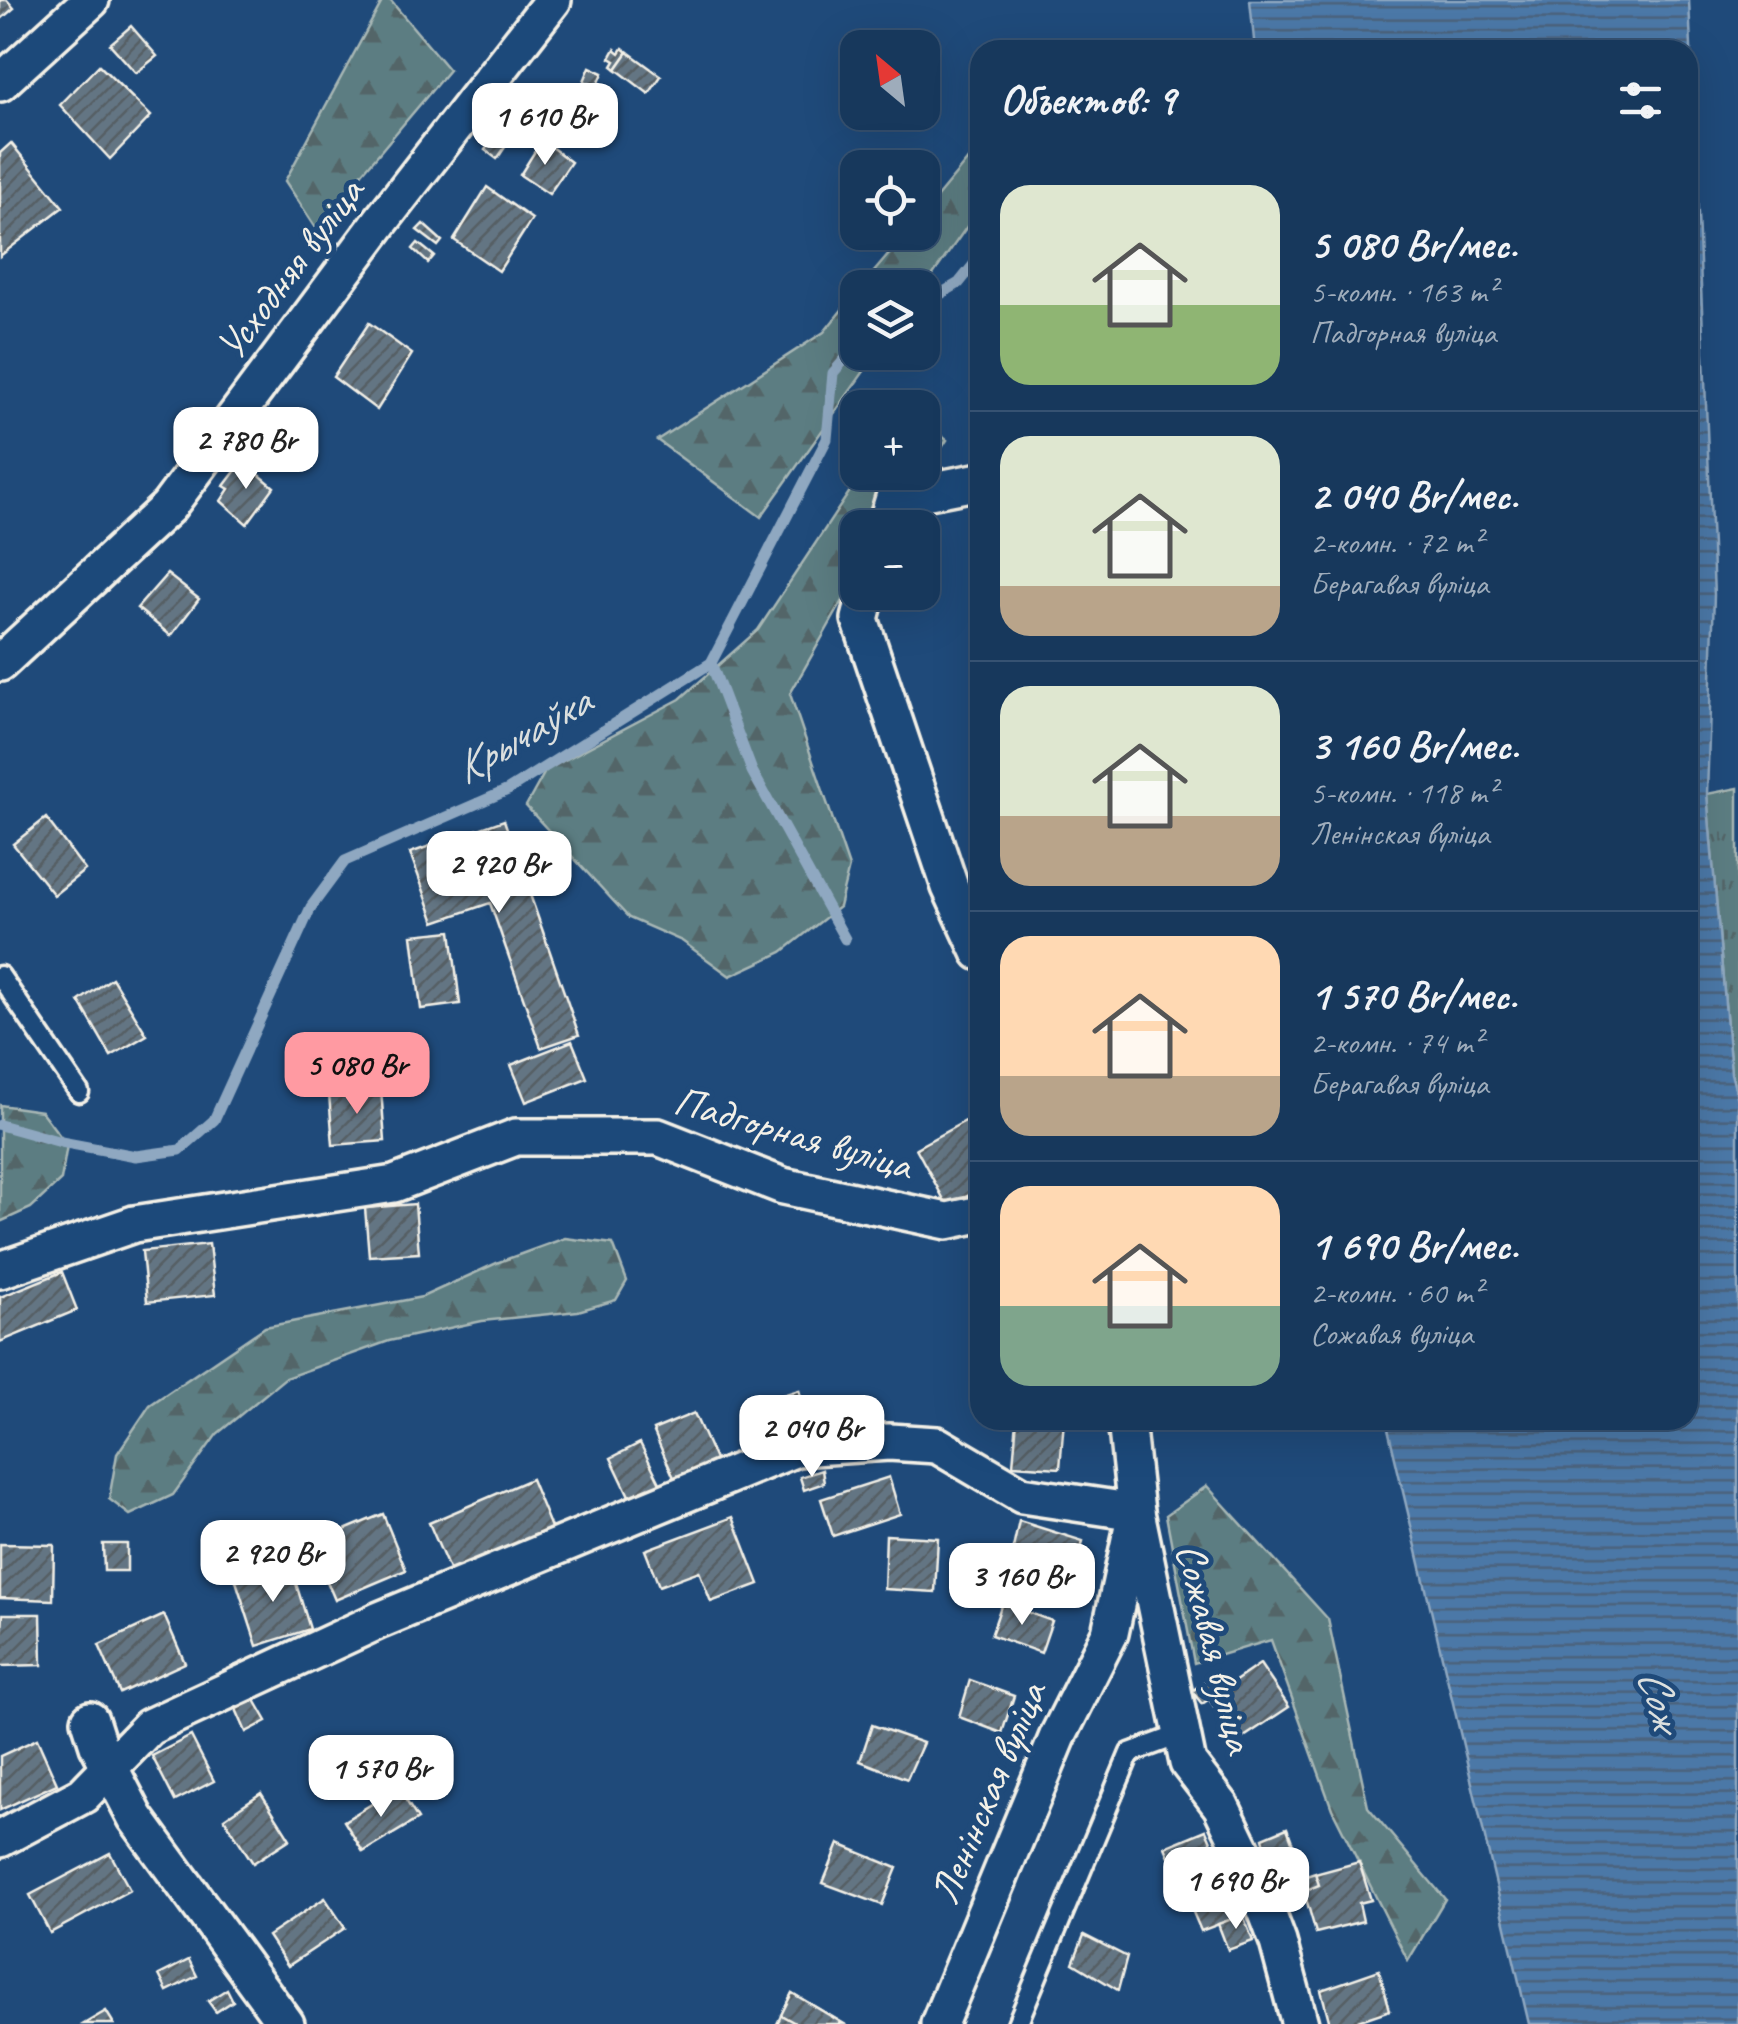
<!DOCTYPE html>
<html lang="ru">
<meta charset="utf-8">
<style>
body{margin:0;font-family:Caveat,sans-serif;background:#244365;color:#f1f3f6;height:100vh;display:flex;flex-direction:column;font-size:38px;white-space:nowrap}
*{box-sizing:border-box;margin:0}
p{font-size:32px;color:#9eacbb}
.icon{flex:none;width:55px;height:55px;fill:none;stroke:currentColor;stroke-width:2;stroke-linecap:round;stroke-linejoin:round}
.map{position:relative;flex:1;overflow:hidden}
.details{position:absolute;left:970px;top:40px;width:728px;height:1390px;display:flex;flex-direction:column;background:#17385c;border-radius:30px;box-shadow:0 10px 40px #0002,0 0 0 2px #365272}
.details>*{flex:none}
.needle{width:65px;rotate:331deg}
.buttons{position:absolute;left:840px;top:30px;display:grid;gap:20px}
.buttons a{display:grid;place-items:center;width:100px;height:100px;border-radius:20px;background:#17385c;box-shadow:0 10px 40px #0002,0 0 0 2px #365272;font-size:50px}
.price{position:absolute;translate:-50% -85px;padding:0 22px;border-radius:20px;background:#fff;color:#222;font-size:32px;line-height:65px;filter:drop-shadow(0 2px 5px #0008)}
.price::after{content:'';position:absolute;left:50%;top:60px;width:30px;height:22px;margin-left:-15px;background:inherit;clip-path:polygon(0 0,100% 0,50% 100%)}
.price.on{background:#ff9aa2;color:#111}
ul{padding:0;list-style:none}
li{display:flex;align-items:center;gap:30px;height:250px;padding:0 30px}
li+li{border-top:2px solid #365272}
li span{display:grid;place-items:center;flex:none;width:280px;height:200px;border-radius:30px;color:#555}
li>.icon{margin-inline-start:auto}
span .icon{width:120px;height:120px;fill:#fffc;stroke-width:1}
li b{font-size:42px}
h2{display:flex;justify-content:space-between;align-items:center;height:120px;padding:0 30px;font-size:42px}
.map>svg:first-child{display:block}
.grass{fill:url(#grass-tufts);stroke:#a8b7b5;stroke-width:2.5}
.forest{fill:url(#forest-firs);stroke:#a8b7b5;stroke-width:2.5}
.water{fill:url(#water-rules);stroke:#8fa8c1;stroke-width:2.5}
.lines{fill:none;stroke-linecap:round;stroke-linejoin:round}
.stream{stroke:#8fa8c1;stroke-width:11}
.building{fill:url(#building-hatch);stroke:#f4f1e8;stroke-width:2.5}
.service-casing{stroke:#f4f1e8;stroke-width:25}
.minor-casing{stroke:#f4f1e8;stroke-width:42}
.service{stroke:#1f4a7a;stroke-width:18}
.minor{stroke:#1f4a7a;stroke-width:35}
.labels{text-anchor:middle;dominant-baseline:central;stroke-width:10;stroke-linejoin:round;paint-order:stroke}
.street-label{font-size:42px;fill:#f4f1e8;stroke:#1f4a7a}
.water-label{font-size:45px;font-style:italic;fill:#dbdfde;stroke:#1f4a7a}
</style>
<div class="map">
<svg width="1738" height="2024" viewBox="0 0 1738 2024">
<defs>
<pattern id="grass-tufts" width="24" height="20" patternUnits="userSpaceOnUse" patternTransform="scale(2.5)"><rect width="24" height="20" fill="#5c7d82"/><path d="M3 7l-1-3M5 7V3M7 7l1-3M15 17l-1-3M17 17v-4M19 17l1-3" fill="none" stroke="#536567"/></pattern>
<pattern id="forest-firs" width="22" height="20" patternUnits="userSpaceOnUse" patternTransform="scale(2.5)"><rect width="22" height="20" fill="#5c7d82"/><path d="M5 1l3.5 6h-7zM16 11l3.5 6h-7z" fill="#536567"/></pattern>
<pattern id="water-rules" width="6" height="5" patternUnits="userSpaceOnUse" patternTransform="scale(2.5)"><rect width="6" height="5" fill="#4c78a7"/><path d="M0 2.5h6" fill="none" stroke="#4b627b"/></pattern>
<pattern id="building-hatch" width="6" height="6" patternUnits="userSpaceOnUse" patternTransform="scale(2.5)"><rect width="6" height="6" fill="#637483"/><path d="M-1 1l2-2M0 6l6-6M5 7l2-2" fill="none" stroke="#565e64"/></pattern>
</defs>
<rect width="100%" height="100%" fill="#1f4a7a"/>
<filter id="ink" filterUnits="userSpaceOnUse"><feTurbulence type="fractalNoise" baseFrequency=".01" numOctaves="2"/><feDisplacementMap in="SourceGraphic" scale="20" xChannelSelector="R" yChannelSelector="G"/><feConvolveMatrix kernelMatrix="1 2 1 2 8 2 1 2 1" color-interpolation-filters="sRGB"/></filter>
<g filter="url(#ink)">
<polygon class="grass" points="1738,788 1738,1100 1731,1073 1707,794"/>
<g class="forest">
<polygon points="383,0 390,0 449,70 316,228 285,181"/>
<polygon points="980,145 980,208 923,289 861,287 907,233 922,232 923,214"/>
<polygon points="857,291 858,352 877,353 761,517 657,440 824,332"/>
<polygon points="923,422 947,440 890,527 858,528 857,576 790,694 849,867 839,907 782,952 730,976 682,941 629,918 526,806 546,770 680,699 758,630 862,473 922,472"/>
<polygon points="0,1105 41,1111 67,1145 61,1180 31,1208 0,1222"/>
<polygon points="565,1238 613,1244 627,1281 616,1300 578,1311 482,1321 389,1341 285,1378 217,1434 173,1495 130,1515 109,1499 117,1454 150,1405 265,1327 422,1297 499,1262"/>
<polygon points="1207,1486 1328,1619 1368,1807 1445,1899 1408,1961 1332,1809 1271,1640 1194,1663 1166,1515"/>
</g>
<polygon class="water" points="1250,0 1689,0 1714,595 1707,794 1731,1073 1738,1100 1738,2024 1529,2024 1386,1420 1688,1420 1688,50 1255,50"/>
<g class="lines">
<g class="stream">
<polyline points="922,305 959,283 980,257"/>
<polyline points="711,663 752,771 845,939"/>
<polyline points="0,1125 61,1142 136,1156 180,1150 214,1120 311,907 345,861 508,790 711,663 827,439 833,373 858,344"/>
</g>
</g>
<g class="building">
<polygon points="0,0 7,0 14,8 0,20"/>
<polygon points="131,26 157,56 136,73 110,44"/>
<polygon points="623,48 628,52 616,69 612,66 615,61 610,58 615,49 620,53"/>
<polygon points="628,52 661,76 649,94 616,69"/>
<polygon points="99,65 151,116 110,159 60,105"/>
<polygon points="590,67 603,73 597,87 584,81"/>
<polygon points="507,119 518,128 497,159 485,150"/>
<polygon points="542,140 571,162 549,194 520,175"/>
<polygon points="11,143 63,207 0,256 0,153"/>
<polygon points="487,187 532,219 499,271 454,240"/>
<polygon points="423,224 442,241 438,246 417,230"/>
<polygon points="418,243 434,256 428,263 413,249"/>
<polygon points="369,323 412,354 377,410 333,377"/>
<polygon points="243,461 274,487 247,524 221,501 229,489 224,486"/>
<polygon points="167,574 199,599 171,636 137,608"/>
<polygon points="46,818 85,870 54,895 13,844"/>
<polygon points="504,820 579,1035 541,1048 490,903 435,922 410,853"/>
<polygon points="451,931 460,1004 421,1009 412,935"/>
<polygon points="112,978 147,1035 111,1056 79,1001"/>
<polygon points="572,1041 587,1078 526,1102 511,1065"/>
<polygon points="381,1089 385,1141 333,1145 329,1094"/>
<polygon points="980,1113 980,1189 948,1207 916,1148"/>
<polygon points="415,1204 419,1253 369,1256 365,1208"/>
<polygon points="209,1244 215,1295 147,1302 142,1251"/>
<polygon points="62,1272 77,1310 0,1342 0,1297"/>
<polygon points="799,1390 809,1423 750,1441 739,1408"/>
<polygon points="694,1413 716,1462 675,1480 653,1430"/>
<polygon points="1017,1420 1064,1420 1060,1468 1013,1465"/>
<polygon points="640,1443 661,1485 631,1500 611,1458"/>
<polygon points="822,1470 824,1483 804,1490 800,1477"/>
<polygon points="889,1477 900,1514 833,1536 821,1499"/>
<polygon points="531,1479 552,1530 451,1574 429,1523"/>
<polygon points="383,1514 406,1570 335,1600 311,1544"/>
<polygon points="733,1517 759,1584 711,1602 699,1571 659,1586 645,1550"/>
<polygon points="1019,1521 1083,1541 1073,1589 1055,1583 1051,1602 1005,1585"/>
<polygon points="886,1535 938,1538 935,1592 884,1589"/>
<polygon points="0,1544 54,1545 53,1600 0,1598"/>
<polygon points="103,1544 127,1544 127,1571 104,1571"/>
<polygon points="290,1564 310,1629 257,1646 236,1581"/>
<polygon points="1002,1603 1052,1621 1041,1653 991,1635"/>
<polygon points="3,1614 41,1614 42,1665 0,1666"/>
<polygon points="164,1615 185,1663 120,1693 99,1645"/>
<polygon points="1260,1664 1289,1707 1238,1741 1209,1699"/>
<polygon points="1218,1672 1229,1685 1202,1704 1192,1691"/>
<polygon points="970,1680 1014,1696 1002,1733 959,1717"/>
<polygon points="255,1700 267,1721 246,1732 236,1709"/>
<polygon points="872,1725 923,1743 907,1779 860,1761"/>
<polygon points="191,1736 214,1781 175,1801 152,1756"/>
<polygon points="37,1739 57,1784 0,1810 0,1756"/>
<polygon points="398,1788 418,1819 363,1852 344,1821"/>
<polygon points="261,1793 290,1839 253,1863 224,1818"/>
<polygon points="1287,1828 1294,1847 1268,1857 1263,1838"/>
<polygon points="1206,1830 1243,1915 1201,1931 1165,1847"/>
<polygon points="839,1844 897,1868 882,1905 823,1883"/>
<polygon points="110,1853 130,1890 50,1933 30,1895"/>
<polygon points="1359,1862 1371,1900 1359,1903 1363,1921 1316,1933 1300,1878"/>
<polygon points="1315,1873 1319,1885 1304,1891 1300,1878"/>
<polygon points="325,1898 345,1928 288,1966 268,1936"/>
<polygon points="1243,1915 1253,1941 1228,1950 1218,1924"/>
<polygon points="1084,1935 1127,1957 1118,1990 1073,1963"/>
<polygon points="189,1960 197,1976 167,1991 159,1975"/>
<polygon points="1379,1970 1390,2010 1349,2024 1330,2024 1321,1990"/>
<polygon points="227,1989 233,2001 216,2012 208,2001"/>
<polygon points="792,1993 844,2024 777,2024"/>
<polygon points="792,1993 844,2024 797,2024 781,2015"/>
<polygon points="106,2011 114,2024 84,2024"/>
</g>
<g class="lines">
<g class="service-casing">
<g id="service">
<polyline points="0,976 79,1092"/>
<polyline points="1017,2024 1130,1753 1182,1734"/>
</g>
</g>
<g class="minor-casing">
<g id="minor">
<polyline points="0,83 91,0"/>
<polyline points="885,528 894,498 980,481"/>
<polyline points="867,592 860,619 950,887 980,952"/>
<polyline points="0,663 168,507 381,221 553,0"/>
<polyline points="0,1270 134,1224 394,1184 516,1137 658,1137 783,1186 947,1221 980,1214"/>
<polyline points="90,1720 98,1745 136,1818 286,2024"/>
<polyline points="0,1839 83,1795 149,1727 380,1620 796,1448 889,1442 937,1445 1022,1495 1136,1512 1188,1763 1221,1806 1247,1860 1278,1942 1300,2024"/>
<polyline points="939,2024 1058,1736 1110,1633 1136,1512 1126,1420"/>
</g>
</g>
<use href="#service" class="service"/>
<use href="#minor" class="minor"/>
</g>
</g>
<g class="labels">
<g class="street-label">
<text transform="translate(290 269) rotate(-53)">Усходняя вуліца</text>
<text transform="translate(793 1133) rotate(16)">Падгорная вуліца</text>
<text transform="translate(1215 1648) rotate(76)">Сожавая вуліца</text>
<text transform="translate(988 1793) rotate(-67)">Ленінская вуліца</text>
</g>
<g class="water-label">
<text transform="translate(522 735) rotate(-30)">Крычаўка</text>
<text transform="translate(1660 1699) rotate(74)">Сож</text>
</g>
</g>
</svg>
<div class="buttons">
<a><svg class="needle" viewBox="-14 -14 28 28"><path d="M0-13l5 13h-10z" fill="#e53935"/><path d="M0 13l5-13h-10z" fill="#9eacbb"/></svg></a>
<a><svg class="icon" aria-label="locate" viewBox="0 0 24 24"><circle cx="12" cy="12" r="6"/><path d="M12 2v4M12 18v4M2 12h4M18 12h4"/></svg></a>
<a><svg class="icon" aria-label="layers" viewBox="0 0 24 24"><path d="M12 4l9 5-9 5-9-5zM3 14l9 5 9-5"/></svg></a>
<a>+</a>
<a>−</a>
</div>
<b class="price" style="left:545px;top:168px">1 610 Br</b>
<b class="price" style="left:246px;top:492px">2 780 Br</b>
<b class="price" style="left:499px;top:916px">2 920 Br</b>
<b class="price on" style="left:357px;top:1117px">5 080 Br</b>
<b class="price" style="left:812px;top:1480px">2 040 Br</b>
<b class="price" style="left:273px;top:1605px">2 920 Br</b>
<b class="price" style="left:1022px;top:1628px">3 160 Br</b>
<b class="price" style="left:381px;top:1820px">1 570 Br</b>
<b class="price" style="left:1236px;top:1932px">1 690 Br</b>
<section class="details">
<h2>Объектов: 9<svg class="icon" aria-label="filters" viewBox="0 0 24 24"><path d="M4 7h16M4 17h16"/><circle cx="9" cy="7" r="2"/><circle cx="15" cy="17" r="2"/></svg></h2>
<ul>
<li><span style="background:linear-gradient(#dfe7d0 60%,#8fb573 0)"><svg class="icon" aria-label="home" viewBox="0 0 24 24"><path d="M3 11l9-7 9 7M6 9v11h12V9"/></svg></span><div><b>5 080 Br/мес.</b><p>5-комн. · 163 m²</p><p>Падгорная вуліца</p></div></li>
<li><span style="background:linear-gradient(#dfe7d0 75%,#b9a48a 0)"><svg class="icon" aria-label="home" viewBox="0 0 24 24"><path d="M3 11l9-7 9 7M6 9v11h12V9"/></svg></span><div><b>2 040 Br/мес.</b><p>2-комн. · 72 m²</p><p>Берагавая вуліца</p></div></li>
<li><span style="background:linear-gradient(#dfe7d0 65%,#b9a48a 0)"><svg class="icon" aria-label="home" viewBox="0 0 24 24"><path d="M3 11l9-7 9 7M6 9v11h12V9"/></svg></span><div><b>3 160 Br/мес.</b><p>5-комн. · 118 m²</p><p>Ленінская вуліца</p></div></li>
<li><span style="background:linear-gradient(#ffd9b3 70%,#b9a48a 0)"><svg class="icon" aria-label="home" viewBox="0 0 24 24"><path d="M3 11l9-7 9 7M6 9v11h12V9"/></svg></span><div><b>1 570 Br/мес.</b><p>2-комн. · 74 m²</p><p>Берагавая вуліца</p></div></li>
<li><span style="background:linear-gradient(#ffd9b3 60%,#7fa58c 0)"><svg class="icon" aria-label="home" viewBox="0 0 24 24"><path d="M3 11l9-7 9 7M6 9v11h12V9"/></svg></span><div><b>1 690 Br/мес.</b><p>2-комн. · 60 m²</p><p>Сожавая вуліца</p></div></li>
</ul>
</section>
</div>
